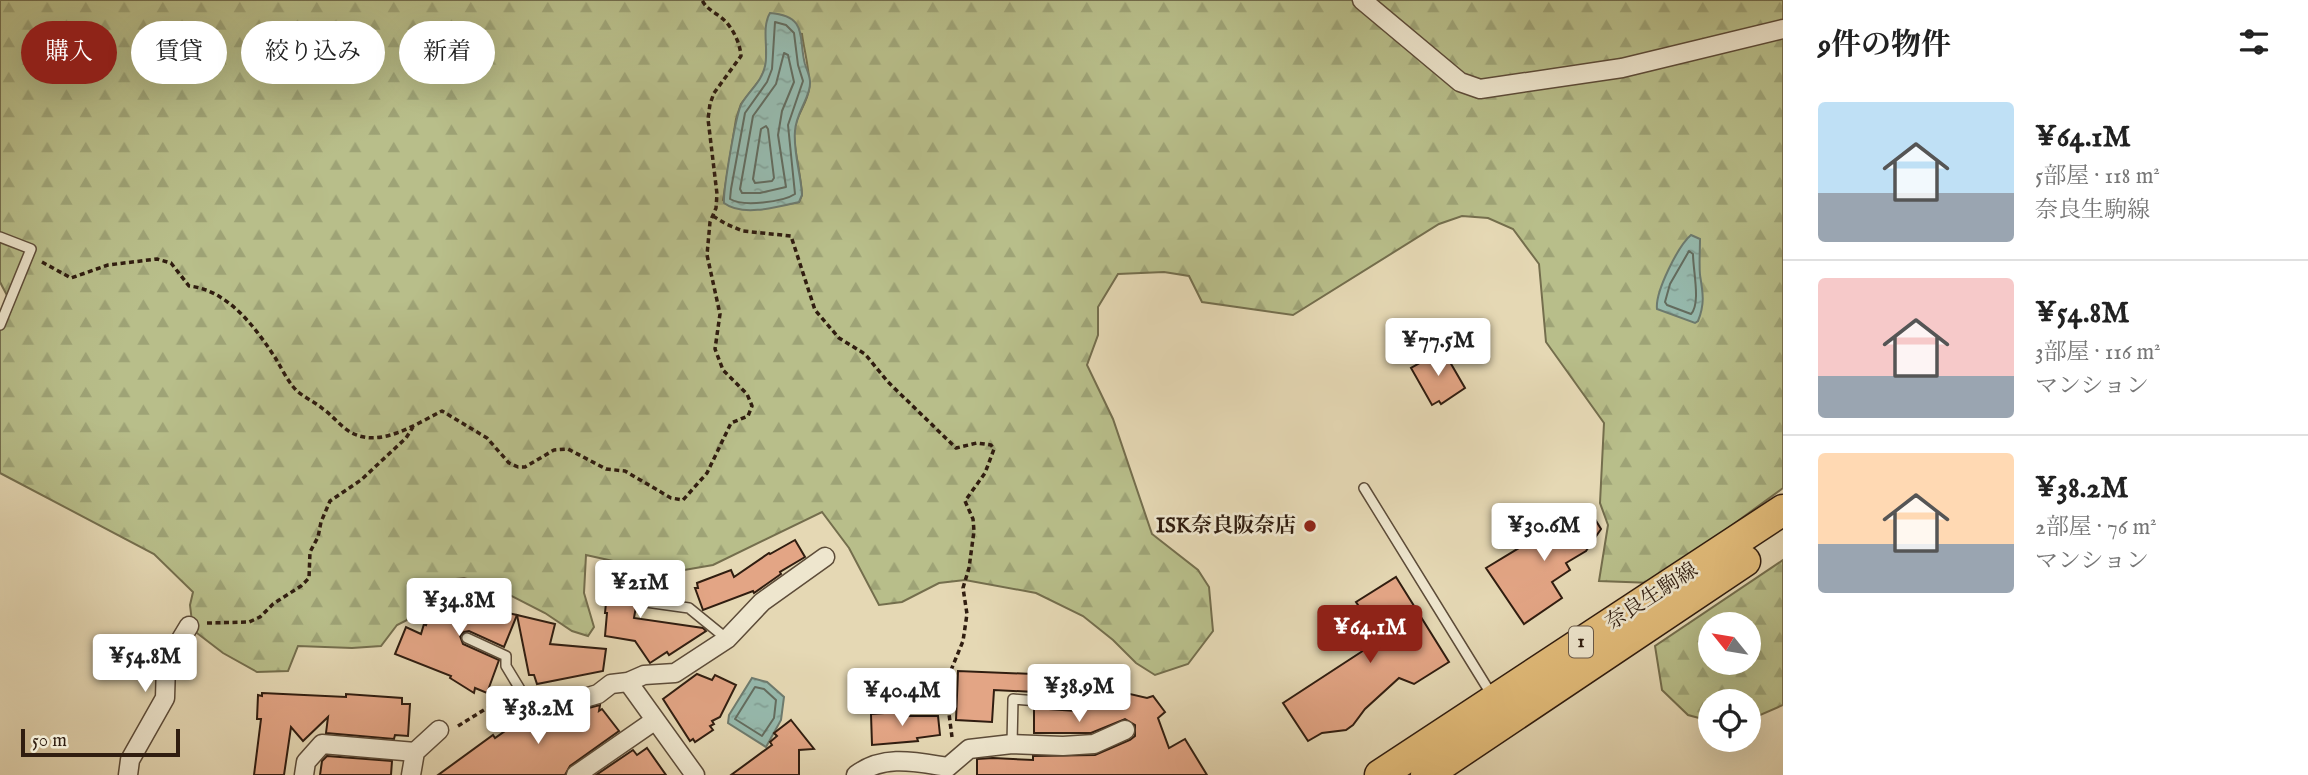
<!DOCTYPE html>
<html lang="ja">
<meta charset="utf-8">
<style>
body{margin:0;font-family:"IM FELL English","Noto Serif JP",serif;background:#f6f6f6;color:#222;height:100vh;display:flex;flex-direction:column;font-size:26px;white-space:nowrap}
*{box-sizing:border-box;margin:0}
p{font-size:23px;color:#767676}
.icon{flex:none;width:38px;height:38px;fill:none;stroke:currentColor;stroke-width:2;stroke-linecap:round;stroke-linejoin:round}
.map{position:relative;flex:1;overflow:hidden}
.details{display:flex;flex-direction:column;background:#fff;width:525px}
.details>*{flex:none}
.hud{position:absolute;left:21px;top:21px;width:665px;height:63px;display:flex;gap:14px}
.needle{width:46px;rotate:300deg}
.controls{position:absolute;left:1698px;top:612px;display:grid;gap:14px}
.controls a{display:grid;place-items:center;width:63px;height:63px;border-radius:50%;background:#fff;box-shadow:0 7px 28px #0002;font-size:35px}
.scale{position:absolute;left:21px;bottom:18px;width:159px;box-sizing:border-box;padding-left:7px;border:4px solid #301d10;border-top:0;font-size:19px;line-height:24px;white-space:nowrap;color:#301d10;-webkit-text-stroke:5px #eee6ce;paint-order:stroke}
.price{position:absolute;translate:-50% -60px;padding:0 16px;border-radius:7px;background:#fff;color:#222;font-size:23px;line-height:46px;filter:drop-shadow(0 2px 4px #0008)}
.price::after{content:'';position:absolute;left:50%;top:42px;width:21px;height:16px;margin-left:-10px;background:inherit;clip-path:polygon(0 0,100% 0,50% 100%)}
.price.current{background:#8f2418;color:#fff}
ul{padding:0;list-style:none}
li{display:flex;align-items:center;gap:21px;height:175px;padding:0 35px}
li+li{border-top:2px solid #e0e0e0}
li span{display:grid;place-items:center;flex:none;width:196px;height:140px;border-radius:7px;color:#555}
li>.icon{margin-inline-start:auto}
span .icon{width:84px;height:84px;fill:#fffc;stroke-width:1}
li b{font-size:30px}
h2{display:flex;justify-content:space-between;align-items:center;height:84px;padding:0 35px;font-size:30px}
.chip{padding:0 24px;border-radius:32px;background:#fff;box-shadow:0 7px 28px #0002;font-size:24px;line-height:63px}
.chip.current{background:#8f2418;color:#fff}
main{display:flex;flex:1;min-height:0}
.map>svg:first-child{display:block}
.forest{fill:url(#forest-firs);stroke:#746e4d;stroke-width:2;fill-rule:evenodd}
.water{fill:url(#water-ripples);stroke:#6d7b6f;stroke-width:2}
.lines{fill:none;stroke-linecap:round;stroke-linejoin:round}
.shore{stroke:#636c5f;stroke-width:2}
.building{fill:#e3a585;stroke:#301d10;stroke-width:2}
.lane-casing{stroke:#5d4c39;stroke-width:12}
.street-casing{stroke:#5d4c39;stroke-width:21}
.primary-casing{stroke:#301d10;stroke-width:33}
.path{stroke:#301d10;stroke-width:3.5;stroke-dasharray:5 3.5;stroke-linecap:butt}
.lane{stroke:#eee6ce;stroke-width:9}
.street{stroke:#eee6ce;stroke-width:18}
.primary{stroke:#e2bc7a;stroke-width:30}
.poi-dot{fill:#8f2418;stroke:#eee6ce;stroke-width:2.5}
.labels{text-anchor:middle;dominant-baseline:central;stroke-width:5;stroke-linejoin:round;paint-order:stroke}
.shield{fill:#eee6ce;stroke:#695949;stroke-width:2}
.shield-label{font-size:19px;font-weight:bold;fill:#301d10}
.poi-label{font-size:21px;font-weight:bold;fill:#301d10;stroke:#eee6ce;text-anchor:end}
.street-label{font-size:21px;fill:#301d10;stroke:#eee6ce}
</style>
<main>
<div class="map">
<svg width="1783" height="775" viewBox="0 0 1783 775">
<defs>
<pattern id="forest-firs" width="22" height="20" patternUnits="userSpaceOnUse" patternTransform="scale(1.75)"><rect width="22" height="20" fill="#b8be8a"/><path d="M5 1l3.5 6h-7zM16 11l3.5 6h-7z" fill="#9ea376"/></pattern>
<pattern id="water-ripples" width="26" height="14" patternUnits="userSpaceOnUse" patternTransform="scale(1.75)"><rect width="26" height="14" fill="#96baae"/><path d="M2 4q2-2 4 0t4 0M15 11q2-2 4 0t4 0" fill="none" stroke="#829f95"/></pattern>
</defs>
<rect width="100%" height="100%" fill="#e5d8b4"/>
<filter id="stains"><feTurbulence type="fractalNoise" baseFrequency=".00286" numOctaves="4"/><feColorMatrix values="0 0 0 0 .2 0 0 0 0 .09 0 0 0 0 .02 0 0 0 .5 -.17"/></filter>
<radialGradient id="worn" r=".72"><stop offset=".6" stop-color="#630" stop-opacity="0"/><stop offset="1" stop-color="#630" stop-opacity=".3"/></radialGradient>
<g class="forest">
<path d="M 0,0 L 1783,0 L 1783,488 L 1653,583 L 1599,581 L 1608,525 L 1600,503 L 1604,423 L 1546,342 L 1539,264 L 1513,229 L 1488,218 L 1462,216 L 1439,224 L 1293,315 L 1202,302 L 1189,276 L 1164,272 L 1118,274 L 1098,307 L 1098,335 L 1087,365 L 1113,419 L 1152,534 L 1198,570 L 1209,587 L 1213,631 L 1188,664 L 1155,675 L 1136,663 L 1113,640 L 1083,616 L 1036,593 L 965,580 L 939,583 L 902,602 L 879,605 L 849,548 L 822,512 L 713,565 L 667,573 L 586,555 L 584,593 L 594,627 L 588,636 L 572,631 L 545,613 L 496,588 L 464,578 L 439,581 L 421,613 L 397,625 L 381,646 L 352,648 L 298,646 L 288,671 L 257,672 L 223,653 L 193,630 L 190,605 L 193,592 L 154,554 L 0,473 L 0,326 L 11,303 L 0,282 ZM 766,30 L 802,34 C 804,50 811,75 809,89 C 807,105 794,117 794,135 C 795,155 801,175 802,195 L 799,202 L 761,209 L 723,200 L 736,119 L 741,104 L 761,78 L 766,66 Z"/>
<path d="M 1783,560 L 1783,705 L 1758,716 L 1748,712 L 1748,702 L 1710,702 L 1710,721 L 1688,715 L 1662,690 L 1655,646 ZM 1710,625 L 1748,625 L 1748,663 L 1710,663 Z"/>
</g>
<g class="water">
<path d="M 770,13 C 809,16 798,39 805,64 C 808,73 812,80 809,90 C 805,105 796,115 795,131 C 793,152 801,174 802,195 L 799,202 C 778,207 742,217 724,203 C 723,191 736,112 742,103 C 750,90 762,81 765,66 C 769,50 761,28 770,13 Z"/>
<path d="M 1691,235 L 1700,239 C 1700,251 1699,264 1700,275 C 1703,293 1705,304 1698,321 L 1695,323 L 1657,309 C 1655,292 1678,246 1691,235 Z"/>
<polygon points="752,678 767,682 784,697 781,720 766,747 728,723 729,715"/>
</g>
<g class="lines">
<g class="shore">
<path d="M 775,22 L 786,25 L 794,33 L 798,65 L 803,81 L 788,125 L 795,194 C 783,202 743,207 730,199 L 731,189 L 745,113 L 767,82 L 772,69 Z"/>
<polygon points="784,53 788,55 794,82 782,111 778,135 786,187 760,193 742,193 740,189 753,116 776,84"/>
<polygon points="766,126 768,129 774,178 772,181 755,183 753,179 761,129"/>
<path d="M 1689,251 L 1693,254 C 1693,271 1701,303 1691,314 L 1667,305 L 1665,302 L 1670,284 Z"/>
<polygon points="755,687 764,689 776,700 774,718 762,736 735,719"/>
</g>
</g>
<g class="building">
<polygon points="1443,350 1465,388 1441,404 1439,401 1432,405 1411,368"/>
<polygon points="1587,506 1601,529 1586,551 1566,563 1570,570 1552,582 1562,598 1524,624 1486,568 1547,531 1543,525 1566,511"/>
<polygon points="795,540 805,557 780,572 781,574 754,593 753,591 703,610 695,588 698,588 697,583 731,570 734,577 769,553 770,554"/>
<polygon points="606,571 632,574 632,577 641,578 634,618 703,628 706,631 669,655 667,652 650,663 635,641 605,636 607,613 605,613 606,603 602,602"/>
<polygon points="1396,577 1449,662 1414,684 1399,678 1365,709 1353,725 1346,730 1322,733 1308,741 1283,703 1381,639 1356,602"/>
<polygon points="447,587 478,598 478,596 492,600 510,608 508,613 517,615 504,647 469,631 464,632 460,636 463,644 499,660 487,693 475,688 474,693 450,678 451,676 395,654 406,627 421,634 424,624 426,625 439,590 445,592"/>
<polygon points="517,615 555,624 550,644 606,649 603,671 537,684 534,675 529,675"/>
<polygon points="1034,666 1099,670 1098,674 1111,674 1111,680 1120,680 1121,692 1147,698 1153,696 1165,712 1158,718 1169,748 1185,739 1207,775 977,775 977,759 993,758 1033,760 1033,756 1095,755 1130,740 1135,736 1135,725 1125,719 1091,733 1034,733 1034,708 1076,711 1081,708 1083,704 1077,697 1035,694 1035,692 994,690 992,722 956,720 958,671 1033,674"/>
<polygon points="697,674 712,680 715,675 736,685 720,717 712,721 714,724 710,726 713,730 695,742 693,739 690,741 663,699"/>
<polygon points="262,693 346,697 346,694 402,698 402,704 410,704 408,736 395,735 394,739 326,733 328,717 303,741 291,727 284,775 254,775 261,719 257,719 258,695 262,696"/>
<polygon points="600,705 599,711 602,709 619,731 570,766 565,775 438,775 493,735 495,738 525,717 529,723 542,714 546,719"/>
<polygon points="898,712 898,716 938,716 940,735 917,738 918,741 872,745 871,714"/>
<polygon points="791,720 814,749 799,750 799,775 731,775 772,745 770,742 777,736 774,733"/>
<polygon points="647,748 666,775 596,775 633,750 637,755"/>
<polygon points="327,756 392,761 391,775 320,775 322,761"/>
</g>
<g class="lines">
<g class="lane-casing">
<g id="lane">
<polyline points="0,237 31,249 0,325"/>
<polyline points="1364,488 1493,697"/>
<polyline points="646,602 689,608 727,639"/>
<polyline points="467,638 506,656 506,666 526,699"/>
<polyline points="1012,744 1013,699 1076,704"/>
</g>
</g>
<g class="street-casing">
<g id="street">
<polyline points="1362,0 1460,82 1480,89 1622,68 1783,29"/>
<polyline points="628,682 695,775"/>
<polyline points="526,699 581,699 598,694 611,684 628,682 644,675 675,673 727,639 762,602 825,557"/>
<polyline points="128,775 130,760 165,698 166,664 189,626"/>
<polyline points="304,775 306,762 322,744 415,752"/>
<polyline points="411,775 415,752 439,730"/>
<polyline points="576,775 654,721"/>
<path d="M 856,775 C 884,754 916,762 948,767 L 969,749 L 1012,744 L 1063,746 L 1094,744 L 1125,730"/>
</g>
</g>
<g class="primary-casing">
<g id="primary">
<polyline points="1380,775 1783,510"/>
<polyline points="1426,775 1745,561"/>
</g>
</g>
<g class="path">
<polyline points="713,216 726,224 743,231 791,236 815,310 839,338 865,354 888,382 956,448 977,443 991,445 994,449 985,473 965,501 973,519 974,531 969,568 963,588 967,614 963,641 949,675 946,691 952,737"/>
<path d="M 42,262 L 71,278 L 108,265 L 157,259 L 171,263 L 189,286 C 228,290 256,328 276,359 C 282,369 288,382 297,391 C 305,398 315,402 323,409 C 333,416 341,427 352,433 C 381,448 416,424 442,411 L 487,438 L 509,463 L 518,467 L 525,467 L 554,450 L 568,449 L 606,469 L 625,471 L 671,498 L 683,500 L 707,473 L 731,423 L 748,416 L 752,406 L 747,394 L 723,370 L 715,349 L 720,314 L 707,255 L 710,222 L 716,208 L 717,194 L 708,119 L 710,104 L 714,93 L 741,56 C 740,43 733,28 723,19 C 715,12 707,10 702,0"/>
<polyline points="207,623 249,622 260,617 273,604 301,586 309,578 310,552 318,537 321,522 330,501 361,480 406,438 413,427"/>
<polyline points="458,726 487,708 508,706"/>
</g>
<use href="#lane" class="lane"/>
<use href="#street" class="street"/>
<use href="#primary" class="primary"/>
</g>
<circle class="poi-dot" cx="1310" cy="526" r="7"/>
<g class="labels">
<rect class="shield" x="1569" y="626.5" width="24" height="31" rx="5"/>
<g class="shield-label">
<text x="1581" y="642">1</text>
</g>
<g class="poi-label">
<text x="1296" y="526">ISK奈良阪奈店</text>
</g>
<g class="street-label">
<text transform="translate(1652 597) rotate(-33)">奈良生駒線</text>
</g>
</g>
<rect width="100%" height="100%" filter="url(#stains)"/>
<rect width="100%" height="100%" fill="url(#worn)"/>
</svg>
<div class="controls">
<a><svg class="needle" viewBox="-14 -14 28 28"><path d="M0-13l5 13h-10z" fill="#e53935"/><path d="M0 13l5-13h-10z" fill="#767676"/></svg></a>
<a><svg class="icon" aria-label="locate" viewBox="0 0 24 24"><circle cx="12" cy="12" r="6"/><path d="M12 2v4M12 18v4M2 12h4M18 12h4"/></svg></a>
</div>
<div class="scale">50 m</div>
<b class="price" style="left:1438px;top:378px">¥77.5M</b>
<b class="price" style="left:1544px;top:563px">¥30.6M</b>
<b class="price" style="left:640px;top:620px">¥21M</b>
<b class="price" style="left:459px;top:638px">¥34.8M</b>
<b class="price current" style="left:1370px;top:665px">¥64.1M</b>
<b class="price" style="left:145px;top:694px">¥54.8M</b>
<b class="price" style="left:1079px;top:724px">¥38.9M</b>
<b class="price" style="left:902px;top:728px">¥40.4M</b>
<b class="price" style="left:538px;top:746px">¥38.2M</b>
<div class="hud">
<a class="chip current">購入</a>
<a class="chip">賃貸</a>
<a class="chip">絞り込み</a>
<a class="chip">新着</a>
</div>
</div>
<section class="details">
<h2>9件の物件<svg class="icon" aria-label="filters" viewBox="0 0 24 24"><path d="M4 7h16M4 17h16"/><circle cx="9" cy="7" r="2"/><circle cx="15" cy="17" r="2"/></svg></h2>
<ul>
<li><span style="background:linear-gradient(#bfe0f5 65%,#9aa5b1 0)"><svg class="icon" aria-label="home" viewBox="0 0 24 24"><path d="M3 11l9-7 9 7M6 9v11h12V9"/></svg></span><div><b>¥64.1M</b><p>5部屋 · 118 m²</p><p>奈良生駒線</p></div></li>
<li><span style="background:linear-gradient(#f6c9c9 70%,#9aa5b1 0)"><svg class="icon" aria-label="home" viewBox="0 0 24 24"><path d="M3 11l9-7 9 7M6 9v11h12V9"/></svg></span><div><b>¥54.8M</b><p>3部屋 · 116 m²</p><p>マンション</p></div></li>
<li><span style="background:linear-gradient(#ffd9b3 65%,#9aa5b1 0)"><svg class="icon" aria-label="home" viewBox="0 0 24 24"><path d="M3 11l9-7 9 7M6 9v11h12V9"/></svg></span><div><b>¥38.2M</b><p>2部屋 · 76 m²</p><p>マンション</p></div></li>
</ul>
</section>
</main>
